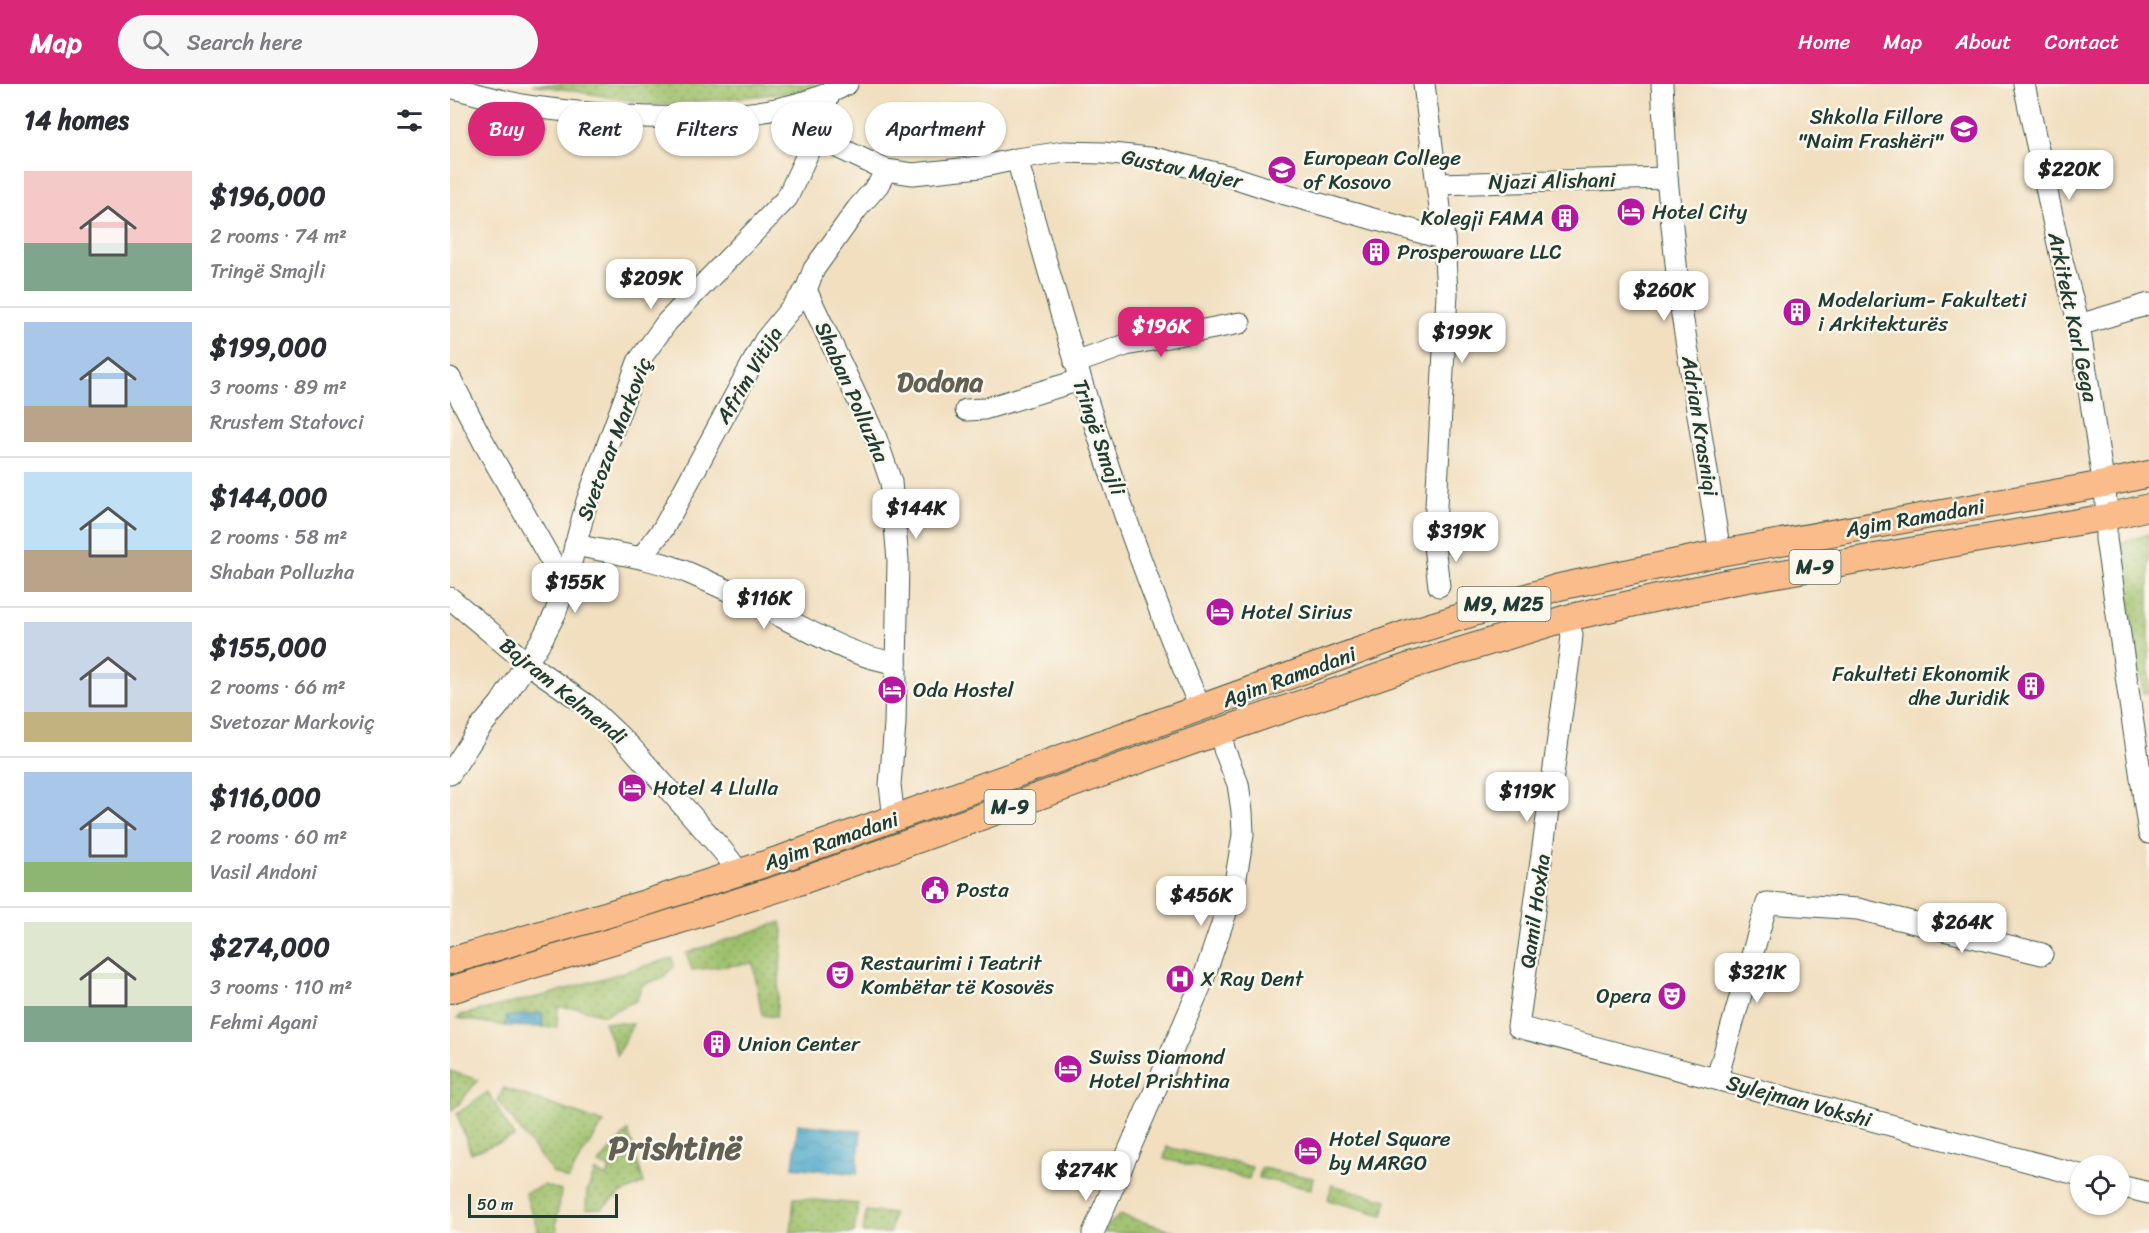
<!DOCTYPE html>
<meta charset="utf-8">
<style>
body{margin:0;font-family:Sriracha,sans-serif;background:#f7f7f7;color:#2b2b33;height:100vh;display:flex;flex-direction:column;font-size:22px;white-space:nowrap}
*{box-sizing:border-box;margin:0}
p{font-size:20px;color:#7c7c81}
.icon{flex:none;width:33px;height:33px;fill:none;stroke:currentColor;stroke-width:2;stroke-linecap:round;stroke-linejoin:round}
.map{position:relative;flex:1;overflow:hidden}
.side{display:flex;flex-direction:column;background:#fff;width:450px}
.side>*{flex:none}
.banner{position:absolute;left:18px;top:18px;width:570px;height:54px;display:flex;gap:12px}
.tools{position:absolute;left:1620px;top:1071px;display:grid;gap:12px}
.tools a{display:grid;place-items:center;width:60px;height:60px;border-radius:50%;background:#fff;box-shadow:0 2px 4px #0004;font-size:30px}
.scale{position:absolute;left:18px;bottom:15px;width:150px;box-sizing:border-box;padding-left:6px;border:3px solid #1f3d34;border-top:0;font-size:16px;line-height:21px;white-space:nowrap;color:#1f3d34;-webkit-text-stroke:4px #fbf7ec;paint-order:stroke}
.price{position:absolute;translate:-50% -51px;padding:0 14px;border-radius:12px;background:#fff;color:#222;font-size:20px;line-height:39px;filter:drop-shadow(0 2px 3px #0008)}
.price::after{content:'';position:absolute;left:50%;top:36px;width:18px;height:14px;margin-left:-9px;background:inherit;clip-path:polygon(0 0,100% 0,50% 100%)}
.price.selected{background:#db2777;color:#fff}
ul{padding:0;list-style:none}
li{display:flex;align-items:center;gap:18px;height:150px;padding:0 24px}
li+li{border-top:2px solid #e1e1e2}
li span{display:grid;place-items:center;flex:none;width:168px;height:120px;border-radius:0px;color:#555}
li>.icon{margin-inline-start:auto}
span .icon{width:72px;height:72px;fill:#fffc;stroke-width:1}
li b{font-size:26px}
h2{display:flex;justify-content:space-between;align-items:center;height:72px;padding:0 24px;font-size:26px}
.tag{padding:0 21px;border-radius:27px;background:#fff;box-shadow:0 2px 4px #0004;font-size:21px;line-height:54px}
.tag.selected{background:#db2777;color:#fff}
header{display:flex;align-items:center;gap:36px;box-sizing:border-box;height:84px;padding:0 30px;background:#db2777;color:#fff}
header strong{font-size:28px}
nav{display:flex;gap:33px;margin-inline-start:auto;font-size:21px}
.search{width:420px;height:54px;background:#f7f7f7;display:flex;align-items:center;gap:15px;box-sizing:border-box;padding:0 21px;border-radius:33px;color:#7c7c81;font-size:22px}
main{display:flex;flex:1;min-height:0}
.map>svg:first-child{display:block}
.green{fill:url(#green-dots);stroke:#5e7e4f;stroke-width:1.5}
.water{fill:url(#water-waves);stroke:#36727f;stroke-width:1.5}
.lines{fill:none;stroke-linecap:round;stroke-linejoin:round}
.minor-casing{stroke:#3e5549;stroke-width:23}
.major-casing{stroke:#3e5549;stroke-width:28}
.minor{stroke:#fff;stroke-width:21}
.major{stroke:#f9bc8a;stroke-width:26}
.labels{text-anchor:middle;dominant-baseline:central;stroke-width:5;stroke-linejoin:round;paint-order:stroke}
.shield{fill:#fbf7ec;stroke:#61756b;stroke-width:1.5}
.shield-label{font-size:20px;font-weight:bold;fill:#1f3d34}
.poi-label{font-size:21px;fill:#1f3d34;stroke:#fbf7ec;text-anchor:start}
.street-label{font-size:21px;fill:#1f3d34;stroke:#fbf7ec}
.district-label{font-size:27px;font-weight:bold;fill:#625f54;stroke:#fbf7ec}
.town-label{font-size:33px;font-weight:bold;fill:#625f54;stroke:#fbf7ec}
</style>
<header>
<strong>Map</strong>
<div class="search"><svg class="icon" aria-label="search" viewBox="0 0 24 24"><circle cx="10" cy="10" r="6"/><path d="M15 15l6 6"/></svg>Search here</div>
<nav><a>Home</a><a>Map</a><a>About</a><a>Contact</a></nav>
</header>
<main>
<section class="side">
<h2>14 homes<svg class="icon" aria-label="filters" viewBox="0 0 24 24"><path d="M4 7h16M4 17h16"/><circle cx="9" cy="7" r="2"/><circle cx="15" cy="17" r="2"/></svg></h2>
<ul>
<li><span style="background:linear-gradient(#f6c9c9 60%,#7fa58c 0)"><svg class="icon" aria-label="home" viewBox="0 0 24 24"><path d="M3 11l9-7 9 7M6 9v11h12V9"/></svg></span><div><b>$196,000</b><p>2 rooms · 74 m²</p><p>Tringë Smajli</p></div></li>
<li><span style="background:linear-gradient(#a9c7e8 70%,#b9a48a 0)"><svg class="icon" aria-label="home" viewBox="0 0 24 24"><path d="M3 11l9-7 9 7M6 9v11h12V9"/></svg></span><div><b>$199,000</b><p>3 rooms · 89 m²</p><p>Rrustem Statovci</p></div></li>
<li><span style="background:linear-gradient(#bfe0f5 65%,#b9a48a 0)"><svg class="icon" aria-label="home" viewBox="0 0 24 24"><path d="M3 11l9-7 9 7M6 9v11h12V9"/></svg></span><div><b>$144,000</b><p>2 rooms · 58 m²</p><p>Shaban Polluzha</p></div></li>
<li><span style="background:linear-gradient(#c9d6e8 75%,#c2b280 0)"><svg class="icon" aria-label="home" viewBox="0 0 24 24"><path d="M3 11l9-7 9 7M6 9v11h12V9"/></svg></span><div><b>$155,000</b><p>2 rooms · 66 m²</p><p>Svetozar Markoviç</p></div></li>
<li><span style="background:linear-gradient(#a9c7e8 75%,#8fb573 0)"><svg class="icon" aria-label="home" viewBox="0 0 24 24"><path d="M3 11l9-7 9 7M6 9v11h12V9"/></svg></span><div><b>$116,000</b><p>2 rooms · 60 m²</p><p>Vasil Andoni</p></div></li>
<li><span style="background:linear-gradient(#dfe7d0 70%,#7fa58c 0)"><svg class="icon" aria-label="home" viewBox="0 0 24 24"><path d="M3 11l9-7 9 7M6 9v11h12V9"/></svg></span><div><b>$274,000</b><p>3 rooms · 110 m²</p><p>Fehmi Agani</p></div></li>
</ul>
</section>
<div class="map">
<svg width="1699" height="1149" viewBox="0 0 1699 1149">
<defs>
<pattern id="green-dots" width="8" height="8" patternUnits="userSpaceOnUse" patternTransform="scale(1.5)"><rect width="8" height="8" fill="#9ec06a"/><path d="M2 2h.1M6 6h.1" fill="none" stroke="#809d58" stroke-width="1.8" stroke-linecap="round"/></pattern>
<pattern id="water-waves" width="16" height="10" patternUnits="userSpaceOnUse" patternTransform="scale(1.5)"><rect width="16" height="10" fill="#4ca8ca"/><path d="M0 5q4-4 8 0t8 0" fill="none" stroke="#3f8aa5"/></pattern>
</defs>
<rect width="100%" height="100%" fill="#fbf7ec"/>
<filter id="ink" filterUnits="userSpaceOnUse"><feTurbulence type="fractalNoise" baseFrequency=".0167" numOctaves="2"/><feDisplacementMap in="SourceGraphic" scale="12" xChannelSelector="R" yChannelSelector="G"/><feConvolveMatrix kernelMatrix="1 2 1 2 8 2 1 2 1" color-interpolation-filters="sRGB"/></filter>
<filter id="wash" filterUnits="userSpaceOnUse"><feTurbulence type="fractalNoise" baseFrequency=".008" numOctaves="4" result="noise"/><feDisplacementMap in="SourceGraphic" scale="24" xChannelSelector="R" yChannelSelector="G"/><feGaussianBlur stdDeviation="1.35" result="paint"/><feColorMatrix in="noise" values="0 0 0 0 0 0 0 0 0 0 0 0 0 0 0 0 0 1.4 0 .05"/><feComposite in="paint" operator="in"/></filter>
<g filter="url(#wash)">
<rect width="100%" height="100%" fill="#f1dfc0"/>
<g class="green">
<polygon points="82,0 385,0 360,7 207,21"/>
<polygon points="1699,450 1699,608 1693,609 1669,459"/>
<polygon points="331,838 333,848 326,933 312,931 303,879 242,886 236,869"/>
<polygon points="222,874 224,882 212,894 192,901 186,917 154,931 128,924 108,923 107,943 93,943 91,929 56,933 55,942 8,934 11,931 100,910"/>
<polygon points="154,938 183,940 167,971"/>
<polygon points="0,987 28,996 8,1021 0,1027"/>
<polygon points="54,1004 154,1039 131,1072 118,1096 102,1088 48,1017"/>
<polygon points="38,1008 64,1053 21,1069 7,1030"/>
<polygon points="178,1047 194,1099 170,1110 152,1124 136,1125 137,1108 145,1087 156,1093 161,1085 148,1080"/>
<polygon points="717,1063 802,1083 799,1095 714,1075"/>
<polygon points="811,1084 863,1094 861,1105 809,1094"/>
<polygon points="94,1101 111,1107 106,1140 108,1149 89,1149 75,1109"/>
<polygon points="882,1101 937,1116 933,1131 878,1116"/>
<polygon points="344,1114 408,1120 404,1149 341,1149"/>
<polygon points="416,1127 443,1130 440,1149 413,1149"/>
<polygon points="670,1131 730,1149 654,1149 655,1144"/>
</g>
<g class="water">
<polygon points="92,929 93,943 55,942 56,933"/>
<polygon points="348,1040 411,1047 407,1090 343,1083"/>
</g>
</g>
<g filter="url(#ink)">
<g class="lines">
<g class="minor-casing">
<g id="minor">
<polyline points="974,0 994,155 997,209 984,462 989,502"/>
<polyline points="1212,0 1217,94 1230,218 1270,469"/>
<polyline points="1574,0 1610,169 1629,241 1656,416 1656,455 1699,749"/>
<path d="M 0,3 C 28,10 56,19 84,23 C 174,35 317,46 397,0"/>
<polyline points="369,37 374,53 387,63 436,86 463,90 530,83 567,75 614,68 653,69 708,75 786,94 835,110 994,155"/>
<path d="M 567,75 C 619,261 672,448 751,625"/>
<polyline points="987,100 1217,94"/>
<polyline points="356,206 426,354 441,398 448,476 445,640 440,701 444,735"/>
<polyline points="1629,241 1699,220"/>
<polyline points="625,279 676,261 790,239"/>
<polyline points="0,294 33,357 115,501"/>
<polyline points="516,326 534,325 630,296"/>
<path d="M 125,461 C 163,469 205,474 241,490 C 271,503 302,517 332,533 C 369,552 404,573 446,579"/>
<polyline points="191,474 213,445 315,256 356,206 364,185 407,125 428,101 436,86"/>
<polyline points="0,514 77,579 138,622 180,662 272,766 290,789"/>
<polyline points="1117,534 1122,551 1121,561 1068,943 1630,1091"/>
<polyline points="0,690 29,645 50,620 92,555 105,530 115,501 137,417 188,278 217,238 337,114 356,73 379,11"/>
<polyline points="1267,994 1317,819 1408,825 1592,870"/>
<polyline points="1670,1102 1699,1109"/>
<polyline points="643,1149 753,896 784,805 793,751 792,727 788,700 774,665 771,647"/>
</g>
</g>
<g class="major-casing">
<g id="major">
<polyline points="0,877 189,821 336,773 958,549 1109,503 1270,469 1654,400 1699,390"/>
<polyline points="0,906 196,847 346,799 771,647 957,583 1117,534 1275,499 1657,433 1699,423"/>
</g>
</g>
<use href="#minor" class="minor"/>
<use href="#major" class="major"/>
</g>
</g>
<defs>
<g id="school-disc" transform="scale(1.5)"><circle r="9.5" fill="#b5179e" stroke="#fbf7ec"/><path d="M0-5L7-2L0 1L-7-2ZM-4 1L0 2.5L4 1V4Q0 6-4 4Z" fill="#fff"/></g>
<g id="university-disc" transform="scale(1.5)"><circle r="9.5" fill="#b5179e" stroke="#fbf7ec"/><path d="M0-5L7-2L0 1L-7-2ZM-4 1L0 2.5L4 1V4Q0 6-4 4Z" fill="#fff"/></g>
<g id="hotel-disc" transform="scale(1.5)"><circle r="9.5" fill="#b5179e" stroke="#fbf7ec"/><path d="M-6-4.5h1.5V1H6V5H4.5V3h-9V5H-6ZM-4 0a1.8 1.8 0 1 1 3.6 0ZM.5 0V-2.5h3Q6-2.5 6 0Z" fill="#fff"/></g>
<g id="building-disc" transform="scale(1.5)"><circle r="9.5" fill="#b5179e" stroke="#fbf7ec"/><path d="M-4-6H4V6H1V3H-1V6H-4ZM-2.5-4.3h1.7v1.8h-1.7ZM.8-4.3h1.7v1.8H.8ZM-2.5-1h1.7V.8h-1.7ZM.8-1h1.7V.8H.8Z" fill="#fff"/></g>
<g id="civic-disc" transform="scale(1.5)"><circle r="9.5" fill="#b5179e" stroke="#fbf7ec"/><path d="M-.6-6.5H3V-4.5H.6V-3L4-1V1h2V6H-6V1h2V-1L-.6-3ZM-1.2 2.5V6h2.4V2.5Z" fill="#fff"/></g>
<g id="theatre-disc" transform="scale(1.5)"><circle r="9.5" fill="#b5179e" stroke="#fbf7ec"/><path d="M-5-5.5Q0-4 5-5.5V0Q5 5 0 6Q-5 5-5 0ZM-3.3-2.5H-1v1.5H-3.3ZM1-2.5H3.3v1.5H1ZM-2.8 1Q0 5.5 2.8 1Z" fill="#fff"/></g>
<g id="hospital-disc" transform="scale(1.5)"><circle r="9.5" fill="#b5179e" stroke="#fbf7ec"/><path d="M-5-5h3v3.5h4V-5h3V5h-3V1.5h-4V5h-3Z" fill="#fff"/></g>
</defs>
<g fill-rule="evenodd">
<use href="#school-disc" x="1514" y="45"/>
<use href="#university-disc" x="832" y="86"/>
<use href="#hotel-disc" x="1181" y="128"/>
<use href="#building-disc" x="1115" y="134"/>
<use href="#building-disc" x="926" y="168"/>
<use href="#building-disc" x="1347" y="228"/>
<use href="#hotel-disc" x="770" y="528"/>
<use href="#building-disc" x="1581" y="602"/>
<use href="#hotel-disc" x="442" y="606"/>
<use href="#hotel-disc" x="182" y="704"/>
<use href="#civic-disc" x="485" y="806"/>
<use href="#theatre-disc" x="390" y="891"/>
<use href="#hospital-disc" x="730" y="895"/>
<use href="#theatre-disc" x="1222" y="912"/>
<use href="#building-disc" x="267" y="960"/>
<use href="#hotel-disc" x="618" y="985"/>
<use href="#hotel-disc" x="858" y="1067"/>
</g>
<g class="labels">
<g class="shield">
<rect x="1339.5" y="466" width="51" height="34" rx="4.5"/>
<rect x="1007.5" y="503" width="93" height="34" rx="4.5"/>
<rect x="534.5" y="706" width="51" height="34" rx="4.5"/>
</g>
<g class="shield-label">
<text x="1365" y="483">M-9</text>
<text x="1054" y="520">M9, M25</text>
<text x="560" y="723">M-9</text>
</g>
<g class="poi-label">
<text x="1493" y="33" text-anchor="end">Shkolla Fillore<tspan x="1493" dy="24">"Naim Frashëri"</tspan></text>
<text x="853" y="74">European College<tspan x="853" dy="24">of Kosovo</tspan></text>
<text x="1202" y="128">Hotel City</text>
<text x="1094" y="134" text-anchor="end">Kolegji FAMA</text>
<text x="947" y="168">Prosperoware LLC</text>
<text x="1368" y="216">Modelarium- Fakulteti<tspan x="1368" dy="24">i Arkitekturës</tspan></text>
<text x="791" y="528">Hotel Sirius</text>
<text x="1560" y="590" text-anchor="end">Fakulteti Ekonomik<tspan x="1560" dy="24">dhe Juridik</tspan></text>
<text x="463" y="606">Oda Hostel</text>
<text x="203" y="704">Hotel 4 Llulla</text>
<text x="506" y="806">Posta</text>
<text x="411" y="879">Restaurimi i Teatrit<tspan x="411" dy="24">Kombëtar të Kosovës</tspan></text>
<text x="751" y="895">X Ray Dent</text>
<text x="1201" y="912" text-anchor="end">Opera</text>
<text x="288" y="960">Union Center</text>
<text x="639" y="973">Swiss Diamond<tspan x="639" dy="24">Hotel Prishtina</tspan></text>
<text x="879" y="1055">Hotel Square<tspan x="879" dy="24">by MARGO</tspan></text>
</g>
<g class="street-label">
<text transform="translate(732 85) rotate(12)">Gustav Majer</text>
<text transform="translate(1102 97) rotate(-1)">Njazi Alishani</text>
<text transform="translate(1623 233) rotate(78)">Arkitekt Karl Gega</text>
<text transform="translate(299 291) rotate(-59)">Afrim Vitija</text>
<text transform="translate(402 308) rotate(66)">Shaban Polluzha</text>
<text transform="translate(1250 342) rotate(81)">Adrian Krasniqi</text>
<text transform="translate(649 353) rotate(71)">Tringë Smajli</text>
<text transform="translate(164 355) rotate(-69)">Svetozar Markoviç</text>
<text transform="translate(1465 434) rotate(-10)">Agim Ramadani</text>
<text transform="translate(839 593) rotate(-20)">Agim Ramadani</text>
<text transform="translate(113 607) rotate(39)">Bajram Kelmendi</text>
<text transform="translate(381 757) rotate(-19)">Agim Ramadani</text>
<text transform="translate(1085 827) rotate(-82)">Qamil Hoxha</text>
<text transform="translate(1349 1017) rotate(15)">Sylejman Vokshi</text>
</g>
<g class="district-label">
<text x="490" y="298">Dodona</text>
</g>
<g class="town-label">
<text x="225" y="1064">Prishtinë</text>
</g>
</g>
</svg>
<div class="tools">
<a><svg class="icon" aria-label="locate" viewBox="0 0 24 24"><circle cx="12" cy="12" r="6"/><path d="M12 2v4M12 18v4M2 12h4M18 12h4"/></svg></a>
</div>
<div class="scale">50 m</div>
<b class="price" style="left:1619px;top:117px">$220K</b>
<b class="price" style="left:201px;top:226px">$209K</b>
<b class="price" style="left:1214px;top:238px">$260K</b>
<b class="price selected" style="left:711px;top:274px">$196K</b>
<b class="price" style="left:1012px;top:280px">$199K</b>
<b class="price" style="left:466px;top:456px">$144K</b>
<b class="price" style="left:1006px;top:479px">$319K</b>
<b class="price" style="left:125px;top:530px">$155K</b>
<b class="price" style="left:314px;top:546px">$116K</b>
<b class="price" style="left:1077px;top:739px">$119K</b>
<b class="price" style="left:751px;top:843px">$456K</b>
<b class="price" style="left:1512px;top:870px">$264K</b>
<b class="price" style="left:1307px;top:920px">$321K</b>
<b class="price" style="left:636px;top:1118px">$274K</b>
<div class="banner">
<a class="tag selected">Buy</a>
<a class="tag">Rent</a>
<a class="tag">Filters</a>
<a class="tag">New</a>
<a class="tag">Apartment</a>
</div>
</div>
</main>
